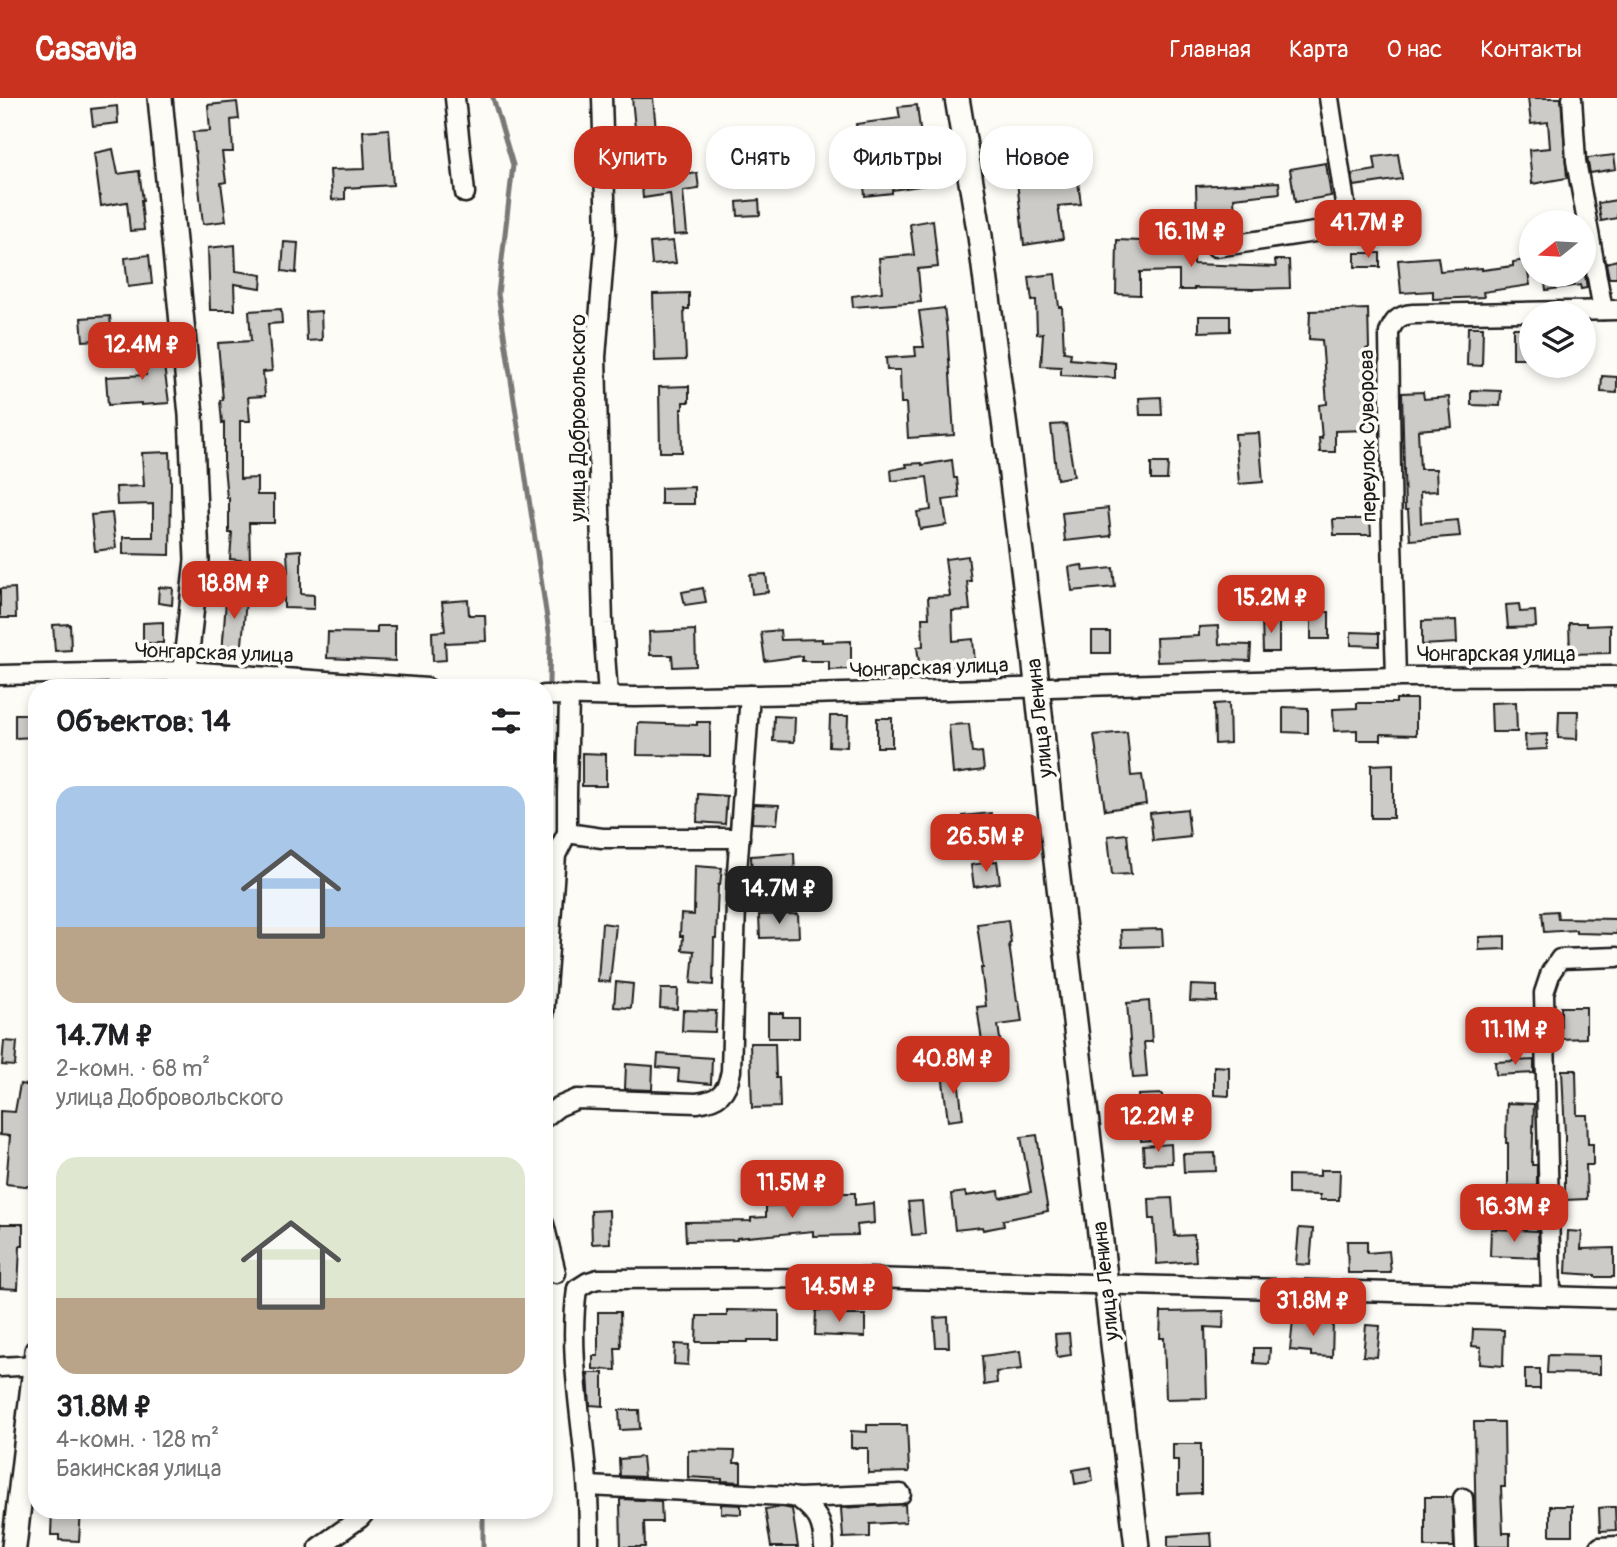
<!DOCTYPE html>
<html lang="ru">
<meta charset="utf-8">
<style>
body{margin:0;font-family:Pangolin,sans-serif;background:#f6f6f6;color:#202124;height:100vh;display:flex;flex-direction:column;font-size:26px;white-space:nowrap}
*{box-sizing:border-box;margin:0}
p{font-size:23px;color:#757577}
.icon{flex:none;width:38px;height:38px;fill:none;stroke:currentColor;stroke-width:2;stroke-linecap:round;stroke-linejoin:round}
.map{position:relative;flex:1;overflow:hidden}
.panel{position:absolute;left:28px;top:581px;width:525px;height:840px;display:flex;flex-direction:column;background:#fff;border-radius:28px;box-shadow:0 4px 10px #0003}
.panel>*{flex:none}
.guide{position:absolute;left:574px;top:28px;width:665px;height:63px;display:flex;gap:14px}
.needle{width:46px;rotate:252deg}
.buttons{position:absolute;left:1519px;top:112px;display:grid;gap:14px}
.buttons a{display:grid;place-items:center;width:77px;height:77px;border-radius:50%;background:#fff;box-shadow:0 4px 10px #0003;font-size:35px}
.price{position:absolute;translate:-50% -60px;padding:0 16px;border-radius:14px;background:#c8321e;color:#fff;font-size:23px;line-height:46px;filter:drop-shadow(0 2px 4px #0008)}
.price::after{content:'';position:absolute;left:50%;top:42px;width:21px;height:16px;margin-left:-10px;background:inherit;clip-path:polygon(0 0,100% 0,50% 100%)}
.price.selected{background:#222;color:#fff}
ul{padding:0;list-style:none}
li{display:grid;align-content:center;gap:14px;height:371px;padding:0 28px}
li span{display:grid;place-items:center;height:217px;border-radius:21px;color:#555}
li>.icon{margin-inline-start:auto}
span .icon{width:126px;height:126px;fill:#fffc;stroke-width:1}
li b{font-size:30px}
h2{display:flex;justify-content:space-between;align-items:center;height:84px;padding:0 28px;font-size:30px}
.tag{padding:0 24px;border-radius:28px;background:#fff;box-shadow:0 4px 10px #0003;font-size:24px;line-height:63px}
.tag.selected{background:#c8321e;color:#fff}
header{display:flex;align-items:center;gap:42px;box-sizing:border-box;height:98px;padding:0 35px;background:#c8321e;color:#fff}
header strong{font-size:33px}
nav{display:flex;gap:38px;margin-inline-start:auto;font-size:24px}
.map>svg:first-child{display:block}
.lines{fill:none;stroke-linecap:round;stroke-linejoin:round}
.stream{stroke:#797876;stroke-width:5}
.building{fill:#cccbc8;stroke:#1c1c1c;stroke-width:2}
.minor-casing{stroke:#1c1c1c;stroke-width:23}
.tertiary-casing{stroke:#1c1c1c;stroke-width:28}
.minor{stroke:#fdfcf7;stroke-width:18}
.tertiary{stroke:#fdfcf7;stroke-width:23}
.labels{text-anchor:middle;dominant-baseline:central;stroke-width:7;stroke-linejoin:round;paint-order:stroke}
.street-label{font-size:21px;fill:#1c1c1c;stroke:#fdfcf7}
</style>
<header>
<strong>Casavia</strong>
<nav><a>Главная</a><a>Карта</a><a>О нас</a><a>Контакты</a></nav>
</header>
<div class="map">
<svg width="1617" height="1449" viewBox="0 0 1617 1449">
<rect width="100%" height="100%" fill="#fdfcf7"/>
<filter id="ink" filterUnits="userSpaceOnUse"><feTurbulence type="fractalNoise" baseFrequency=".0143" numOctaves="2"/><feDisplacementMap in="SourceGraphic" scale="14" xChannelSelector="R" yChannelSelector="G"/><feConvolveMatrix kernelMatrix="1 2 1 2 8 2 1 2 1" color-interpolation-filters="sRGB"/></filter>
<g filter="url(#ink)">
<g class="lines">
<g class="stream">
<polyline points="493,0 513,67 498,196 550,540 547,674 544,699"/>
<polyline points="483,1412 483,1449"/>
</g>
</g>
<g class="building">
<polygon points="632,0 653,0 656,32 660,32 662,55 683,53 685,77 697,75 699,91 683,93 687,136 674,137 670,96 643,100 637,30 635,30"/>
<polygon points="1528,0 1561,0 1567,80 1532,86 1529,52 1550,50 1548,24 1531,26"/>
<polygon points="237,4 239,21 231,22 233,54 222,54 226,84 221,85 226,123 203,126 193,34 210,33 208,7"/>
<polygon points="917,7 927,87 892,92 892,95 865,98 863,78 899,74 894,35 858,39 856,26 900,20 898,9"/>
<polygon points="117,8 118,25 93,28 91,11"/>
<polygon points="389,31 393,87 345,90 345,101 332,102 330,72 365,71 363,33"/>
<polygon points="865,50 867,71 852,73 850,52"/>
<polygon points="113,51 118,76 139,73 143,102 141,102 144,132 130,133 127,104 101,108 94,55"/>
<polygon points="1398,56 1402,81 1354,88 1352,76 1376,72 1374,59"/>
<polygon points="1614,57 1616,71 1590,75 1587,60"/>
<polygon points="1326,65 1331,98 1295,104 1290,71"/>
<polygon points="1077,76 1081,106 1058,108 1063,141 1024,147 1017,83"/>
<polygon points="1279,84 1280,95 1234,100 1235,118 1197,120 1196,88"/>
<polygon points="759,102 760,117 738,118 737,104"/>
<polygon points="1617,102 1617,120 1601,123 1598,105"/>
<polygon points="933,122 938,169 918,171 921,204 853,209 852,198 882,194 879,160 914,157 910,126"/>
<polygon points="1117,142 1141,143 1141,146 1193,145 1193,166 1276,169 1275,162 1289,162 1290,190 1254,191 1194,190 1194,192 1179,192 1179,173 1140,174 1140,197 1116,196"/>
<polygon points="673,143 676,165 652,167 650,145"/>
<polygon points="284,144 298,145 296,175 282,173"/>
<polygon points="235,147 236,173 262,177 261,190 234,186 235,212 210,212 208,150"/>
<rect x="1355" y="155" width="25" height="14"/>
<polygon points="149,157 152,186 128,189 125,160"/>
<polygon points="1438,159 1440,173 1482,170 1482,172 1513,168 1513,164 1526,162 1530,187 1483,194 1484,199 1458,200 1433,201 1433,193 1401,195 1398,162"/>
<polygon points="1617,162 1617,180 1609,180 1606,165"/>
<polygon points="1584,170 1587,190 1581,191 1580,187 1546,192 1544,177 1584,177"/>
<polygon points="1055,176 1059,209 1062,209 1064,254 1071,255 1070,261 1115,265 1115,280 1061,277 1061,269 1041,268 1043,235 1037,236 1036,202 1032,203 1029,179"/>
<polygon points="689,195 689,211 684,211 686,262 655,263 653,196"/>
<polygon points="944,210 947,231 954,337 908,340 906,305 901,305 900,272 887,272 886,260 916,258 915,249 924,249 919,213"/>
<polygon points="281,211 282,225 268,226 272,273 263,274 265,298 248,299 250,323 240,323 240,381 257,380 257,397 274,397 274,425 249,425 250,463 230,461 232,435 229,435 229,400 227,400 224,368 224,324 222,325 220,302 223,302 218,245 251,243 249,213"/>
<polygon points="1368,211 1369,250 1366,251 1369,291 1367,291 1369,332 1335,333 1335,354 1320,354 1319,340 1322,340 1319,307 1327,306 1322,242 1309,241 1310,213"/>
<polygon points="321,213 322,242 307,243 306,214"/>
<polygon points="110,218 112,241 83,243 81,220"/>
<polygon points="1199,218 1230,218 1230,233 1199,234"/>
<polygon points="1468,229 1483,229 1482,268 1467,267"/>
<polygon points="1513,230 1530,230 1529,260 1513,260"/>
<polygon points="161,245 169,305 141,307 141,305 108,307 106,279 146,277 142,247"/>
<polygon points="1602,278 1617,279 1617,295 1601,294"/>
<polygon points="689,288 689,304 683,304 683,311 681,311 682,354 660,354 659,289"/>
<polygon points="1471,292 1501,293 1500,308 1471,307"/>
<polygon points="1423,294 1424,301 1449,299 1452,329 1418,332 1420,371 1436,371 1437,393 1420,394 1421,425 1458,422 1460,438 1410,442 1408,412 1405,412 1402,295"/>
<polygon points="1161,299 1162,317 1140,317 1139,300"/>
<polygon points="1066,326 1074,378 1057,381 1051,327"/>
<polygon points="1259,335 1263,384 1239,386 1235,336"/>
<polygon points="170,354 171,385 170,457 123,456 123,439 153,439 153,406 117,407 116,389 144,388 142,355"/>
<polygon points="952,362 954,380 957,380 959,400 943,402 947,427 920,431 917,414 931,412 927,379 892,383 891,372 907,369 906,366 922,365 922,367"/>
<polygon points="1151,365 1168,365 1167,382 1151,382"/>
<polygon points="694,389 694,406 661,406 661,390"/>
<polygon points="1108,410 1111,438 1065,443 1062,415"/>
<polygon points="112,415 116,450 95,453 91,417"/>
<polygon points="1333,421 1370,421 1371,437 1334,437"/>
<polygon points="301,452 301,496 314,497 314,511 284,510 284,474 288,474 287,453"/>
<polygon points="968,458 971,483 967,483 970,512 952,513 953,543 973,541 975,565 920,572 917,549 923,548 922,520 929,520 928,499 950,498 945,461"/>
<polygon points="1082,467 1083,473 1113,470 1115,489 1072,493 1069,469"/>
<polygon points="766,476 768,494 752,496 750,477"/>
<polygon points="159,489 173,490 172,507 158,505"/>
<polygon points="227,489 247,491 241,557 222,556"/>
<polygon points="15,490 16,520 0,520 0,491"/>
<polygon points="703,490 706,504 685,507 682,494"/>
<polygon points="468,502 469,517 485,517 486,543 446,545 445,543 446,562 433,563 432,534 445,533 442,504"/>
<polygon points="1519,506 1520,514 1535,513 1536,529 1508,530 1506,507"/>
<rect x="1311" y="514" width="18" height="27"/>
<polygon points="1262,520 1279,520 1279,554 1263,554"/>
<polygon points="1456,522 1457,545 1422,547 1422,523"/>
<polygon points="163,524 163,545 143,545 143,525"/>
<polygon points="1569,525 1586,525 1586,528 1610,527 1610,555 1570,556"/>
<polygon points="70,526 71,552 55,553 53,527"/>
<polygon points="377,528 395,528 395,563 327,560 328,534 377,535"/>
<polygon points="1218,528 1219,546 1251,547 1250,563 1219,562 1157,564 1156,540 1199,538 1199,529"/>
<polygon points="695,532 696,568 673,569 672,557 650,557 649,534"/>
<polygon points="780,532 781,542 822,541 822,544 851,543 851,571 829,572 829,563 802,563 802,558 765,563 761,534"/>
<rect x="1092" y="534" width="18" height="21"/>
<polygon points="1351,534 1379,535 1379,548 1351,547"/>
<polygon points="1396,601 1416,601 1416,637 1381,636 1381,642 1357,642 1357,632 1334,633 1333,611 1357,610 1357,605 1396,605"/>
<polygon points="1516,604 1517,634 1492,634 1491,605"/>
<polygon points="1229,605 1230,645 1215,646 1214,606"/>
<polygon points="1283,609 1308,610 1308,635 1283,634"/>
<polygon points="1559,613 1578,613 1577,641 1558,640"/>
<polygon points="15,616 36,616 36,639 15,640"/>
<polygon points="774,618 795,619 794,644 773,643"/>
<polygon points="830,618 848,618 847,649 829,648"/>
<rect x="877" y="620" width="15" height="29"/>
<polygon points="697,624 710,624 710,658 637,657 638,625 697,627"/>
<polygon points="969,626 972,655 982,654 984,672 953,676 949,627"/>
<polygon points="1127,634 1131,678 1142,677 1146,706 1105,712 1094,637"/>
<polygon points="1547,636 1547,651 1526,652 1525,637"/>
<polygon points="582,655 606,656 606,688 582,688"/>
<polygon points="1393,666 1393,720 1371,720 1371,667"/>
<polygon points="698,696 727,698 725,726 697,724"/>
<polygon points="753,706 779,707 777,726 752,725"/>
<polygon points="1187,711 1190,739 1153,743 1150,715"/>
<polygon points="991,715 993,733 965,735 963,718"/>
<polygon points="1127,736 1131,776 1112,777 1108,738"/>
<polygon points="794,755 795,778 752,780 751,758"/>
<polygon points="997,763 1000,785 974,789 971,767"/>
<polygon points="695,768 722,770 720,787 718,787 716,840 714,840 713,887 691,885 694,853 682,852 683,838 680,838 681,816 694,817"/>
<polygon points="1557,813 1558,820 1617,821 1617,836 1576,835 1576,832 1544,834 1542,814"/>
<polygon points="798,816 799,839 760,840 759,817"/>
<polygon points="1008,822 1011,845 1009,846 1017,903 1019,903 1022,924 998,927 1003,962 985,964 977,909 986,908 981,870 983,870 977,826"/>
<polygon points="602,825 616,827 610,884 598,883"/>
<polygon points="1162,831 1163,848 1122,849 1121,832"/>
<polygon points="1505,838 1505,851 1479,852 1479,839"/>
<polygon points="616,884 633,886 631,910 614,909"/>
<polygon points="1191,887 1217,888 1217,904 1190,903"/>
<polygon points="661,891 678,891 677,911 660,910"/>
<polygon points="1149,903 1152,944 1144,944 1147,979 1133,980 1127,905"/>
<polygon points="1561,909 1586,909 1586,940 1561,941"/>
<polygon points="683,912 716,913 715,934 682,933"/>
<polygon points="768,915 783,915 783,919 799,919 799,940 768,940"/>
<polygon points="1490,928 1504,929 1503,945 1490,945"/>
<polygon points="4,943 17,944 15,968 2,967"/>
<polygon points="750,945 775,945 776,980 779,980 780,1009 752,1010"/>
<polygon points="658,956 712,960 711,986 678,983 679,971 657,969"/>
<polygon points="1534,962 1534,975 1496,977 1495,964"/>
<polygon points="626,966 653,968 652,992 625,991"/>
<polygon points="1214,968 1229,969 1229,998 1214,997"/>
<polygon points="1562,972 1576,972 1577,1017 1587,1017 1588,1046 1593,1046 1593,1067 1586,1067 1587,1101 1565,1102 1565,1037"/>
<polygon points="957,973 963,1021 948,1023 942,975"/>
<polygon points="20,986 37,989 37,1052 34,1089 6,1086 10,1038 0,1037 0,1013 15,1014"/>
<polygon points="1162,996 1163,1013 1153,1014 1154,1042 1141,1043 1138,997"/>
<polygon points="1507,1005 1534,1006 1532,1067 1537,1067 1537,1088 1508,1088 1508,1045 1506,1045"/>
<polygon points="1037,1037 1042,1071 1041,1072 1048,1113 1003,1122 1004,1128 983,1132 982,1129 955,1132 951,1096 965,1094 966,1098 999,1093 1000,1100 1031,1094 1021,1039"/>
<polygon points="1171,1046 1172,1065 1144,1066 1143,1048"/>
<polygon points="1215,1055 1216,1073 1184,1074 1183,1056"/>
<polygon points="1320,1072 1340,1072 1339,1102 1320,1102 1320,1097 1288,1096 1288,1077 1320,1078"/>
<polygon points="836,1095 855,1095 855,1107 873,1105 874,1125 857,1127 858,1137 813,1138 813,1133 737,1140 737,1142 686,1143 685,1124 751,1123 751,1120 766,1119 766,1108 785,1107 785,1101 836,1098"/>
<polygon points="1172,1100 1175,1138 1194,1137 1196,1163 1157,1166 1154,1121 1150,1121 1149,1101"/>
<polygon points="922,1103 925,1136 912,1137 908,1104"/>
<polygon points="609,1112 610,1145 592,1146 591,1113"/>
<polygon points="0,1126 23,1126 23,1148 20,1148 18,1191 0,1190"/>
<polygon points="1299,1130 1313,1131 1310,1167 1296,1166"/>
<polygon points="1491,1131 1538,1133 1539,1160 1490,1158"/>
<polygon points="1568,1133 1582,1134 1581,1151 1614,1150 1614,1179 1595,1179 1595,1177 1566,1175"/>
<polygon points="1347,1143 1367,1143 1367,1155 1389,1153 1391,1175 1348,1175"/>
<polygon points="727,1212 779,1213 779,1242 748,1242 748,1244 696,1244 697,1218 727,1218"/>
<polygon points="816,1212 841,1213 840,1217 865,1217 865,1239 815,1237"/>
<polygon points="1224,1213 1223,1230 1205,1229 1207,1300 1166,1301 1164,1240 1160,1240 1161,1214"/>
<polygon points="598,1214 620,1214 621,1250 615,1250 616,1272 593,1271 593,1258 598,1258"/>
<polygon points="948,1219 949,1249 936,1249 934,1220"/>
<polygon points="1293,1222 1333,1224 1332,1259 1311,1258 1311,1254 1290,1252"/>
<polygon points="1366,1227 1380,1228 1377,1259 1363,1258"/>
<polygon points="1473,1231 1504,1232 1503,1268 1480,1266 1481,1249 1472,1248"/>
<polygon points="1069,1235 1071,1257 1057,1259 1055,1236"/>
<polygon points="675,1246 689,1247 688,1267 674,1266"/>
<polygon points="1254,1250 1270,1250 1269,1266 1254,1265"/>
<polygon points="1020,1253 1022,1271 996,1274 997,1285 984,1287 982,1258"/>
<polygon points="1548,1257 1600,1258 1600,1276 1547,1275"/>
<rect x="1525" y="1271" width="15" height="20"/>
<polygon points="588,1275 603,1275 603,1308 590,1307"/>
<polygon points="619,1312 639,1312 640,1331 620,1332"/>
<polygon points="1474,1324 1504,1324 1505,1389 1501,1389 1503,1435 1510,1435 1510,1449 1476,1449"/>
<polygon points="867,1327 907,1327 909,1374 868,1375 868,1350 851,1350 851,1333 867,1334"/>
<polygon points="1173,1346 1201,1346 1201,1395 1178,1396 1178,1362 1173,1362"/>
<polygon points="688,1352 735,1353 734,1365 741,1365 741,1384 722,1383 722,1381 688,1379"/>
<polygon points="642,1359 644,1379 620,1378 619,1361"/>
<polygon points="1091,1369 1093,1383 1075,1386 1073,1372"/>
<polygon points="1425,1399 1452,1399 1454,1449 1425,1449"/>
<polygon points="621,1401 661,1403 662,1424 644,1424 645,1449 621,1449 620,1402"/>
<polygon points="721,1406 741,1407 741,1416 721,1415"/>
<polygon points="905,1406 906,1424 870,1426 870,1439 843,1440 841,1410"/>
<rect x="1550" y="1408" width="22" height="29"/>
<polygon points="782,1409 792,1411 798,1449 771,1449 765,1411"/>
<polygon points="1608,1409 1615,1409 1616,1432 1600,1433 1599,1410"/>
<polygon points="52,1412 81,1412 79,1443 59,1442 59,1437 51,1437"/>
<polygon points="1211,1435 1212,1449 1168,1449 1168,1438"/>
</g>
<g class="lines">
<g class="minor-casing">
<g id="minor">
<polyline points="455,0 465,95"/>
<polyline points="602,0 606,135 596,259 603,526 608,598"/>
<polyline points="1572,0 1576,63 1603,212"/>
<polyline points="1216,149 1328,132 1338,129 1342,125 1346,118 1346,112 1329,0"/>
<polyline points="0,577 186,573 427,590"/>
<path d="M 1396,579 L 1392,442 L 1389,235 C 1393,223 1399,217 1413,216 L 1617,212"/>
<polyline points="544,597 634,599 809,596 1396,579 1617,578"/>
<polyline points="569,597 567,696 567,735 602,740 740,740"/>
<polyline points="544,917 556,757 567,735"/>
<path d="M 544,1020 L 558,1009 L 577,1001 L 697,1005 C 719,1002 727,995 731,973 L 737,774 L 750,597"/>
<polyline points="544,1126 556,1175"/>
<polyline points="577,1191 588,1184 598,1181 869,1180 1617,1200"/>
<path d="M 577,1191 C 568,1255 582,1320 587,1384 C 589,1406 589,1428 589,1449"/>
<polyline points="1551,1198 1544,895 1551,874 1560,861 1617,859"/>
<polyline points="0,1269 37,1267"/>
<polyline points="588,1388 785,1398 798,1400 901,1396"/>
<path d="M 798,1400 C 818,1416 823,1423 824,1449"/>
<polyline points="1463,1400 1465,1449"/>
<polyline points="319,1449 360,1420 367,1412"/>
<polyline points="1600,1449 1617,1448"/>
</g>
</g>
<g class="tertiary-casing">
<g id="tertiary">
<polyline points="160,0 191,317 197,462 183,590"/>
<polyline points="957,0 980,138 1008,353 1034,558 1052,729 1137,1449"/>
<polyline points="14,1449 37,1253"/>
</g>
</g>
<use href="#minor" class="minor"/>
<use href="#tertiary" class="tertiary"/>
</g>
</g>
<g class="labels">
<g class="street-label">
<text transform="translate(578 320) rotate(-90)">улица Добровольского</text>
<text transform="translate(1368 338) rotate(-91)">переулок Суворова</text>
<text transform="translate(214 555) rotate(2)">Чонгарская улица</text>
<text x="1496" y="556">Чонгарская улица</text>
<text transform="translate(929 570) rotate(-2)">Чонгарская улица</text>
<text transform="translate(1040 620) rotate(-96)">улица Ленина</text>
<text transform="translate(1106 1183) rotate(-96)">улица Ленина</text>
</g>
</g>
</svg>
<div class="buttons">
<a><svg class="needle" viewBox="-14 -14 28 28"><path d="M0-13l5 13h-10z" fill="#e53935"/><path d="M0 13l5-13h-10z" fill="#757577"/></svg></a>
<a><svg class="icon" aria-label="layers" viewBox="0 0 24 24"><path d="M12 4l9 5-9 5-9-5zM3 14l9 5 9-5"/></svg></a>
</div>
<b class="price" style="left:1368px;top:162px">41.7M ₽</b>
<b class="price" style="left:1191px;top:171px">16.1M ₽</b>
<b class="price" style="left:142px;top:284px">12.4M ₽</b>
<b class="price" style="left:234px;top:523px">18.8M ₽</b>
<b class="price" style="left:1271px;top:537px">15.2M ₽</b>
<b class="price" style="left:986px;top:776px">26.5M ₽</b>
<b class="price selected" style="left:779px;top:828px">14.7M ₽</b>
<b class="price" style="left:1515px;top:969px">11.1M ₽</b>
<b class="price" style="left:953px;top:998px">40.8M ₽</b>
<b class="price" style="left:1158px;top:1056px">12.2M ₽</b>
<b class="price" style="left:792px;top:1122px">11.5M ₽</b>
<b class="price" style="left:1514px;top:1146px">16.3M ₽</b>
<b class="price" style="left:839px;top:1226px">14.5M ₽</b>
<b class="price" style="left:1313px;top:1240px">31.8M ₽</b>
<div class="guide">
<a class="tag selected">Купить</a>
<a class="tag">Снять</a>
<a class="tag">Фильтры</a>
<a class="tag">Новое</a>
</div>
<section class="panel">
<h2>Объектов: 14<svg class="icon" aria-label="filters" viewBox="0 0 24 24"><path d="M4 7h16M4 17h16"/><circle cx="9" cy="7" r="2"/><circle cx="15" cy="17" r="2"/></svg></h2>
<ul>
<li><span style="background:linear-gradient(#a9c7e8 65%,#b9a48a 0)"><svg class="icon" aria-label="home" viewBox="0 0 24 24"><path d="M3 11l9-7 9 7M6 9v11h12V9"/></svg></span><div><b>14.7M ₽</b><p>2-комн. · 68 m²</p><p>улица Добровольского</p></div></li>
<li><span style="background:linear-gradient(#dfe7d0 65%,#b9a48a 0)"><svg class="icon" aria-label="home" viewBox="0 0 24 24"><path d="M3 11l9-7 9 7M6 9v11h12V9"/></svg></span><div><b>31.8M ₽</b><p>4-комн. · 128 m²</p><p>Бакинская улица</p></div></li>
</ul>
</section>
</div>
